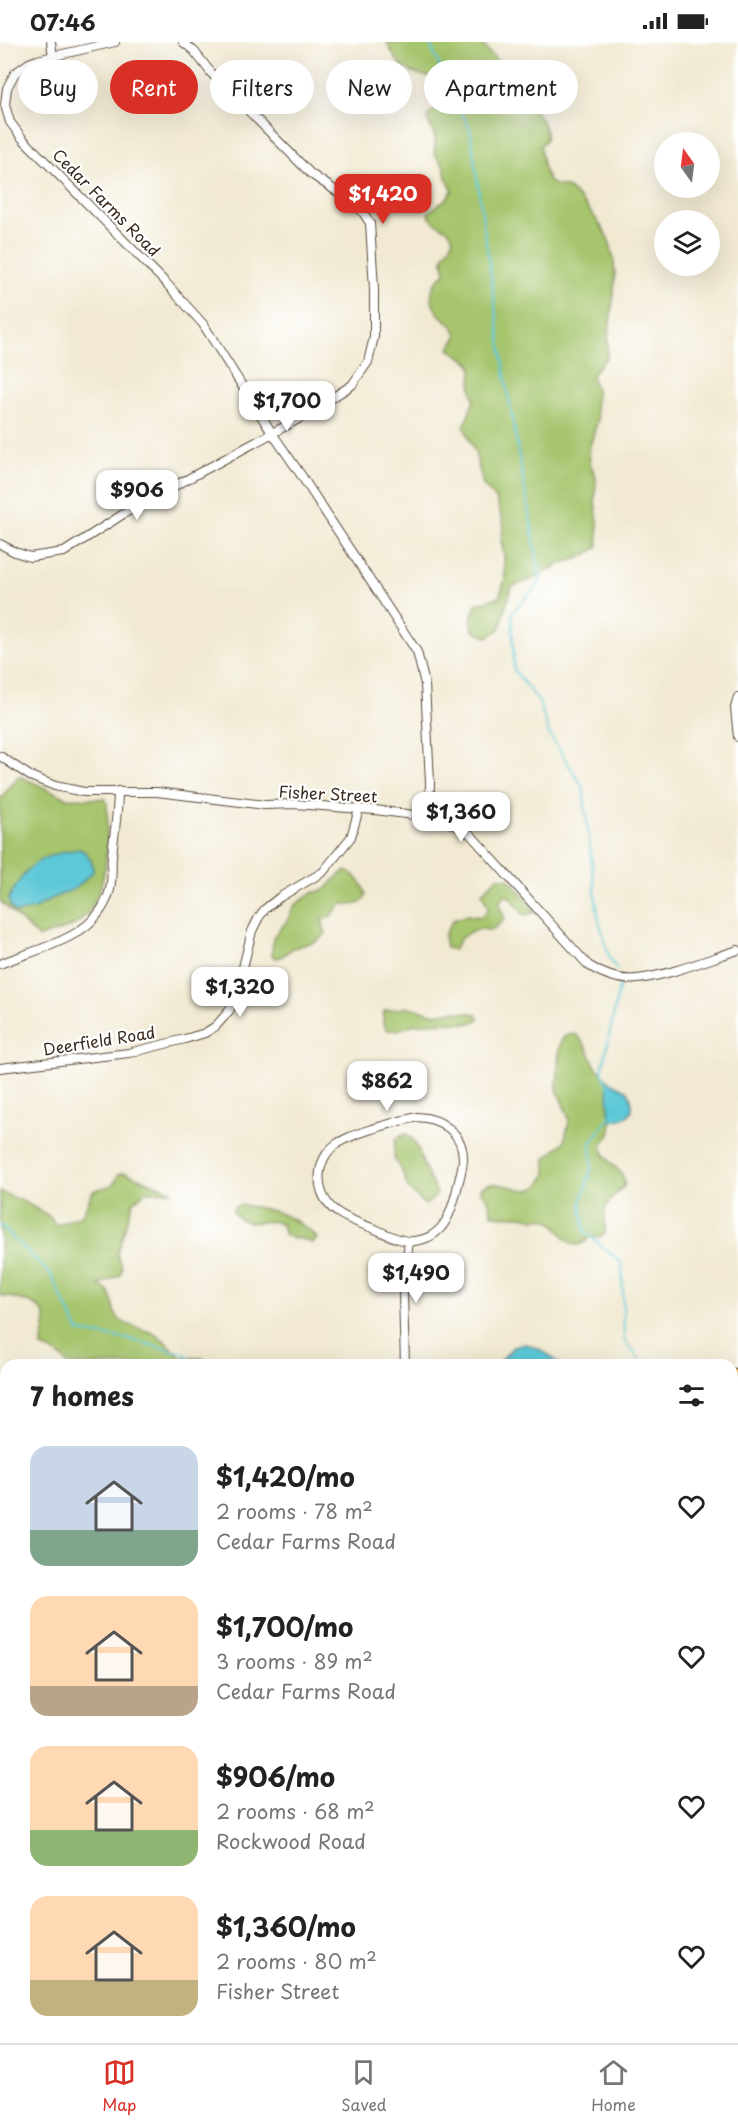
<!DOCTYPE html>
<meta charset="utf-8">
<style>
body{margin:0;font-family:"Playpen Sans",sans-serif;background:#f2f2f2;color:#222;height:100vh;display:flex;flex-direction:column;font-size:22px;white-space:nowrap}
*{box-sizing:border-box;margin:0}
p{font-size:20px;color:#767676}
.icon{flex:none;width:33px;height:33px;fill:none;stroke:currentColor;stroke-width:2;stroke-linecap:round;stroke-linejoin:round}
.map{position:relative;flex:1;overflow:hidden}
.details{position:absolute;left:0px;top:1317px;width:738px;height:684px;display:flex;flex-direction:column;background:#fff;border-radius:18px 18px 0 0;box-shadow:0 6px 24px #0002}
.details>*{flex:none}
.banner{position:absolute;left:18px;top:18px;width:702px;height:54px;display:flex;gap:12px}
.needle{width:39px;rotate:346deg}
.fabs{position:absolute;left:654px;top:90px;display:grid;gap:12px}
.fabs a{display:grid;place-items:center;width:66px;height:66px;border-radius:50%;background:#fff;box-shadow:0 6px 24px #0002;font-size:30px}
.price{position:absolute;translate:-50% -51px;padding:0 14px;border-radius:12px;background:#fff;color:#222;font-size:20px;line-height:39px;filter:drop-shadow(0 2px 3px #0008)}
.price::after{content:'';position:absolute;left:50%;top:36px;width:18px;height:14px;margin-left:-9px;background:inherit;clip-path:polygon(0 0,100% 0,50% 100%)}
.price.active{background:#d93025;color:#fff}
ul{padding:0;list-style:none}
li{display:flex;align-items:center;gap:18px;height:150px;padding:0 30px}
li span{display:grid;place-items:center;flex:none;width:168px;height:120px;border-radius:18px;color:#555}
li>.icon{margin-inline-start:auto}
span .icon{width:72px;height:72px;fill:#fffc;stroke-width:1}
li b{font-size:26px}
h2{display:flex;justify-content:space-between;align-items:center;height:72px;padding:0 30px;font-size:26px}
.pill{padding:0 21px;border-radius:27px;background:#fff;box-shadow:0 6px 24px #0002;font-size:21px;line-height:54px}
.pill.active{background:#d93025;color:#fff}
.status{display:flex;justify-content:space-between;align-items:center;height:42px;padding:0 30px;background:#fff;direction:ltr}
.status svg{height:16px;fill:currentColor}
.tab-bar{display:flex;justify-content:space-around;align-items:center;height:84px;border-top:2px solid #e0e0e0;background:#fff;font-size:16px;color:#767676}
.tab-bar a{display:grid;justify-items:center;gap:3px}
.tab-bar .active{color:#d93025}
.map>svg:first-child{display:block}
.green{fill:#a6c56d;stroke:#707846;stroke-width:1.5}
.water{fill:#5dc8d7;stroke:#4c797a;stroke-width:1.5}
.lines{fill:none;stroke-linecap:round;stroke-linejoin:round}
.stream{stroke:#5dc8d7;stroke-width:2}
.minor-casing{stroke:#564739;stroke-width:10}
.major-casing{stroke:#564739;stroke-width:13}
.minor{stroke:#fff;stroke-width:8}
.major{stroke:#fabe6d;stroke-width:10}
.labels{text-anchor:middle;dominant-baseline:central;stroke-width:4.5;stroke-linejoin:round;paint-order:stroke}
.street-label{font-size:16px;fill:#3b2a1e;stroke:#fff}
</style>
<div class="status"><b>07:46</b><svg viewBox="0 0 49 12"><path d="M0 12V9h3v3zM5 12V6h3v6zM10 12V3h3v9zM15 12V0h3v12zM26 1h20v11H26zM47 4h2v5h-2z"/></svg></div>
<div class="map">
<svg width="738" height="2001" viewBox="0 0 738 2001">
<rect width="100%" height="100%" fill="#fff"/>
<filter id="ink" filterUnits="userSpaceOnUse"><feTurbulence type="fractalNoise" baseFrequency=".0167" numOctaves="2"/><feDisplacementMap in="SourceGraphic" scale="12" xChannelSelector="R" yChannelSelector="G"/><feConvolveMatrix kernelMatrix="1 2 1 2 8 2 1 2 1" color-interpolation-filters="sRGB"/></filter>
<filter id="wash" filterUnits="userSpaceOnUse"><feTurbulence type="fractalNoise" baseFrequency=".008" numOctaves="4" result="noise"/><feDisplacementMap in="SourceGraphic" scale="24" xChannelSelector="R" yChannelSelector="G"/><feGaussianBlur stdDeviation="1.35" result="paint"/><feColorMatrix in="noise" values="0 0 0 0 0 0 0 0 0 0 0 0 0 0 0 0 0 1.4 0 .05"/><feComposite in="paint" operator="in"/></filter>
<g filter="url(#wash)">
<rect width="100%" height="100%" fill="#f1e9d1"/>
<g class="green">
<path d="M 387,0 L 480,0 C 496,18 551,75 546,98 L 540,104 C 542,116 543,130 550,140 C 555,145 562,143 567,146 C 579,153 602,183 608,196 C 624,237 607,273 607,315 L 594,329 L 592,336 L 597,352 L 595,365 L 598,377 L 589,408 L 590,421 L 596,436 L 595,459 L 598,479 L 598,505 L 582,515 L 560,522 L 535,536 L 511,545 L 501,584 L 499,588 L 487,595 L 473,589 L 471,576 L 476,562 L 499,555 L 505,538 L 504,513 L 501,498 L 504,483 L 496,457 L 483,443 L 475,410 L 464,385 L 474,358 L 471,344 L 472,324 L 469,320 L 449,307 L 457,295 C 455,283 448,281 440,273 C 427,259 429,242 445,232 C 445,227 443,222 443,217 C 444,208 455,204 452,194 C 449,183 432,185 428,171 L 446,157 L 453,148 L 446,136 L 444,124 L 434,111 C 435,104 437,99 434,92 C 429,77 420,77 438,65 L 439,47 L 450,37 C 445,36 441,36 436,36 C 407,32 398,26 387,0 Z"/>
<path d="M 19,734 L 67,756 L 106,757 C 109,769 107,782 107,794 C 107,826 102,869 70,885 C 60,889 49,892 38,895 L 0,859 L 0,757 Z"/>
<path d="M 346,829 C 357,833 363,843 366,853 L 364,858 L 353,863 L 341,862 L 331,874 L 322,878 L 326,892 L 317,899 L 293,906 L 281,915 L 274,916 L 272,912 L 273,895 L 287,879 L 294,864 L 312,851 L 325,848 L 339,833 Z"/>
<polygon points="497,835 509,837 535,869 534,871 524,873 510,855 504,853 499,862 505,877 492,888 481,887 468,891 460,897 454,908 446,906 444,894 453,878 468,873 480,875 485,872 488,866 482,851"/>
<path d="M 409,965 L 436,972 L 454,969 L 477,972 L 479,977 C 468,985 459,980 447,980 C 437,980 427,981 418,982 C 406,983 398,992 386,987 L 383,979 L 384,969 Z"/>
<path d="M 575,992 C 586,1000 589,1012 595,1023 C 598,1029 605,1032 607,1038 C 609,1044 612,1083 611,1089 C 609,1098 600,1099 603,1109 C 607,1124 626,1126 624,1144 C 618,1151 610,1156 606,1166 C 600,1180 616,1198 590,1195 C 568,1219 563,1181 545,1177 C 542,1176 539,1177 535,1177 C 531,1177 526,1174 521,1174 C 511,1173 503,1175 492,1172 L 488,1157 L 481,1150 L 481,1146 C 501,1130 531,1166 545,1134 C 548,1129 545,1122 546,1116 L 564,1100 L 569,1080 L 568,1074 L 557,1047 L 559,1008 L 561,999 L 565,994 Z"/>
<path d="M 406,1092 C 419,1099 420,1117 426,1129 C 429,1137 433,1144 437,1151 L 433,1157 L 425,1163 L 408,1146 L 402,1129 L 394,1116 L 395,1097 Z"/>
<path d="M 121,1131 L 126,1131 L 173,1149 L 145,1150 L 133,1160 L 117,1212 C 120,1220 124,1224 120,1233 L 99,1243 C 119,1252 108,1268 120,1278 C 129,1285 145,1287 155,1292 C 165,1297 173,1308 180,1315 L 202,1316 L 213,1323 L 68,1323 C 63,1314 51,1308 42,1305 C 41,1298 44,1293 45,1286 C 46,1281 45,1271 41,1268 C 32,1259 12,1255 0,1254 L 0,1150 C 18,1156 31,1163 47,1173 C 51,1175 53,1180 57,1183 L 82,1173 L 93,1149 C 105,1144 115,1146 118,1133 Z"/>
<path d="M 239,1163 C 270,1166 295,1173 317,1196 L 313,1201 L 298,1196 L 293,1197 L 284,1192 L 283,1184 C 267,1171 249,1192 233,1170 L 234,1165 Z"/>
<polygon points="738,1345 738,1518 736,1519 732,1510 732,1348"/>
</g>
<g class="water">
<path d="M 80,807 C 89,812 93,821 93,830 L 76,846 L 51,857 L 35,867 L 16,871 C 11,867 8,862 9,856 C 28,820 41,813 80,807 Z"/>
<path d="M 607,1038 L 628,1049 C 637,1069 632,1076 612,1079 C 606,1067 610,1051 607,1038 Z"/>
<path d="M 525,1302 C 534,1303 555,1315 559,1323 L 497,1323 L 513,1305 Z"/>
</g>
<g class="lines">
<g class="stream">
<polyline points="429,0 453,55 470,87 506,340 541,539 512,571 514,628 539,660 549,692 583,745 598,875 609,915 617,928"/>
<polyline points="609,1046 602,1029 620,941"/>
<polyline points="611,1073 591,1101 592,1125 581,1161 585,1190 622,1221 624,1298 644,1323"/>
<polyline points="0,1183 51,1233 79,1290 128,1297 186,1312 191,1323"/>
<polyline points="732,1442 738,1442"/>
</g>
</g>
</g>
<g filter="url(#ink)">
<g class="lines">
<g class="minor-casing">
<g id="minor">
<polyline points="51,0 53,15"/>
<polyline points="115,0 37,18 29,21 15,31 7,46 5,63 10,80 22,96 166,241 203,282 272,391 299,430 417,610 425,642 430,740 429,775"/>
<polyline points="0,502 15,510 30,515 64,510 125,471 304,374 352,343 368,320 374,295 374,247 370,181 362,169 351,159 311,132 212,32 194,9 183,0"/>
<polyline points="738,655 735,666 738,695"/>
<path d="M 0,714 L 30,734 L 55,744 L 84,750 L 157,750 L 265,763 L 295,762 L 375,768 L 429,775 L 456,783 L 470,792 L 588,923 C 602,932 620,939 637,937 C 667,934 709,917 738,908"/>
<path d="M 0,922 C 38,906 95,897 109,851 C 113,840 111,826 112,814 C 114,792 118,771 118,749"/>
<polyline points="0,1026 129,1011 185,997 205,991 216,984 229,969 236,954 252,889 259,875 265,867 280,855 323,830 351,795 359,767"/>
<path d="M 417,1075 C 441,1076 463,1091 463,1116 C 463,1125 460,1134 458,1143 C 452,1169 445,1196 414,1199 C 401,1200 386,1192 375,1187 C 362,1182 348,1178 337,1170 C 313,1154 314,1116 338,1101 C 353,1091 399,1079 417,1075 Z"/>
<polyline points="405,1323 403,1251 409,1199"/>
<polyline points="0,1730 6,1737"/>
<polyline points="732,1867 738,1864"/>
<polyline points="0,1941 6,1933"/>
<polyline points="69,1995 72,2001"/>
<polyline points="647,2001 651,1995"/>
</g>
</g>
<g class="major-casing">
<g id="major">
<polyline points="732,1333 738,1332"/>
<polyline points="0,1542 6,1540"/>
</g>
</g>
<use href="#minor" class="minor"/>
<use href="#major" class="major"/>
</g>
</g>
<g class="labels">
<g class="street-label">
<text transform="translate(107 160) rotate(45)">Cedar Farms Road</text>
<text transform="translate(328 751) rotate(3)">Fisher Street</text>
<text transform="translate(99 998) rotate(-9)">Deerfield Road</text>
</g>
</g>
</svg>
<div class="fabs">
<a><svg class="needle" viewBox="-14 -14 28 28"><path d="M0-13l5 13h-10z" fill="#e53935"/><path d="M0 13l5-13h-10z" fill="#767676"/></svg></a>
<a><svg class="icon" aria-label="layers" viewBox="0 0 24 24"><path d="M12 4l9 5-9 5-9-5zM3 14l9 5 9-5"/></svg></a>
</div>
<b class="price active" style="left:383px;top:183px">$1,420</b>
<b class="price" style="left:287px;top:390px">$1,700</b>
<b class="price" style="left:137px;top:479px">$906</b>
<b class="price" style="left:461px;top:801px">$1,360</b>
<b class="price" style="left:240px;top:976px">$1,320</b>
<b class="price" style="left:387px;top:1070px">$862</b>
<b class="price" style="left:416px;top:1262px">$1,490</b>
<div class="banner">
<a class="pill">Buy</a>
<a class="pill active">Rent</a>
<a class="pill">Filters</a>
<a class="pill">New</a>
<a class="pill">Apartment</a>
</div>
<section class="details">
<h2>7 homes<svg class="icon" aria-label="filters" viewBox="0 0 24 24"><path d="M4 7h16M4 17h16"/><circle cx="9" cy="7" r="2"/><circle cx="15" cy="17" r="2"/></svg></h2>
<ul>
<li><span style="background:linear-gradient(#c9d6e8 70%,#7fa58c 0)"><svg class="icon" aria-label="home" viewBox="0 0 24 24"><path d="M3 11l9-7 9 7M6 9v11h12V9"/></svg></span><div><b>$1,420/mo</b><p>2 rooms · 78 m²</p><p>Cedar Farms Road</p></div><svg class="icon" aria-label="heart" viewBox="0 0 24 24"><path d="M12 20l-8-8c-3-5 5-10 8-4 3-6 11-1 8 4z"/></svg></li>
<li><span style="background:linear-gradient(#ffd9b3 75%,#b9a48a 0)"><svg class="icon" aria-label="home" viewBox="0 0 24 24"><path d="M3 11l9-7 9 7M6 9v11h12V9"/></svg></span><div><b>$1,700/mo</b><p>3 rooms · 89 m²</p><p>Cedar Farms Road</p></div><svg class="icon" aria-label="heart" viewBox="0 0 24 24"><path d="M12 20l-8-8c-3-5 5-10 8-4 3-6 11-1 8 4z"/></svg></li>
<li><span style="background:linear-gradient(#ffd9b3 70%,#8fb573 0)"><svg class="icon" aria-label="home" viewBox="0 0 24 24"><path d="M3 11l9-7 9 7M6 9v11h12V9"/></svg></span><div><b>$906/mo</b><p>2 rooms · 68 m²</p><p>Rockwood Road</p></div><svg class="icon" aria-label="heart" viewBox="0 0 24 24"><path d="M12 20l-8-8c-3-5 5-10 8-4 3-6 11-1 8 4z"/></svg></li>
<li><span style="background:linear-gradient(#ffd9b3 70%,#c2b280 0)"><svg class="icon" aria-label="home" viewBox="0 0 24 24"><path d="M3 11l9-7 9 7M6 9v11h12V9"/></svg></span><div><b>$1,360/mo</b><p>2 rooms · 80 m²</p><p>Fisher Street</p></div><svg class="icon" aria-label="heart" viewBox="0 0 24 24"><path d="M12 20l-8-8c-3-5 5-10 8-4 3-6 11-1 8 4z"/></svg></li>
</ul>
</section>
</div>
<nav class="tab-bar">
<a class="active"><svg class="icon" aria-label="map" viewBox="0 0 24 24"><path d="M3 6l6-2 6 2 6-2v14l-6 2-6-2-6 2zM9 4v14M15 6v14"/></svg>Map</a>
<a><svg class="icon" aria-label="saved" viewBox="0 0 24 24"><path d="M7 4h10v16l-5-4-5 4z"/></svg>Saved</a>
<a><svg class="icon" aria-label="home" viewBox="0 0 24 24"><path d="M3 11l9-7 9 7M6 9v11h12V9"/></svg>Home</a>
</nav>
